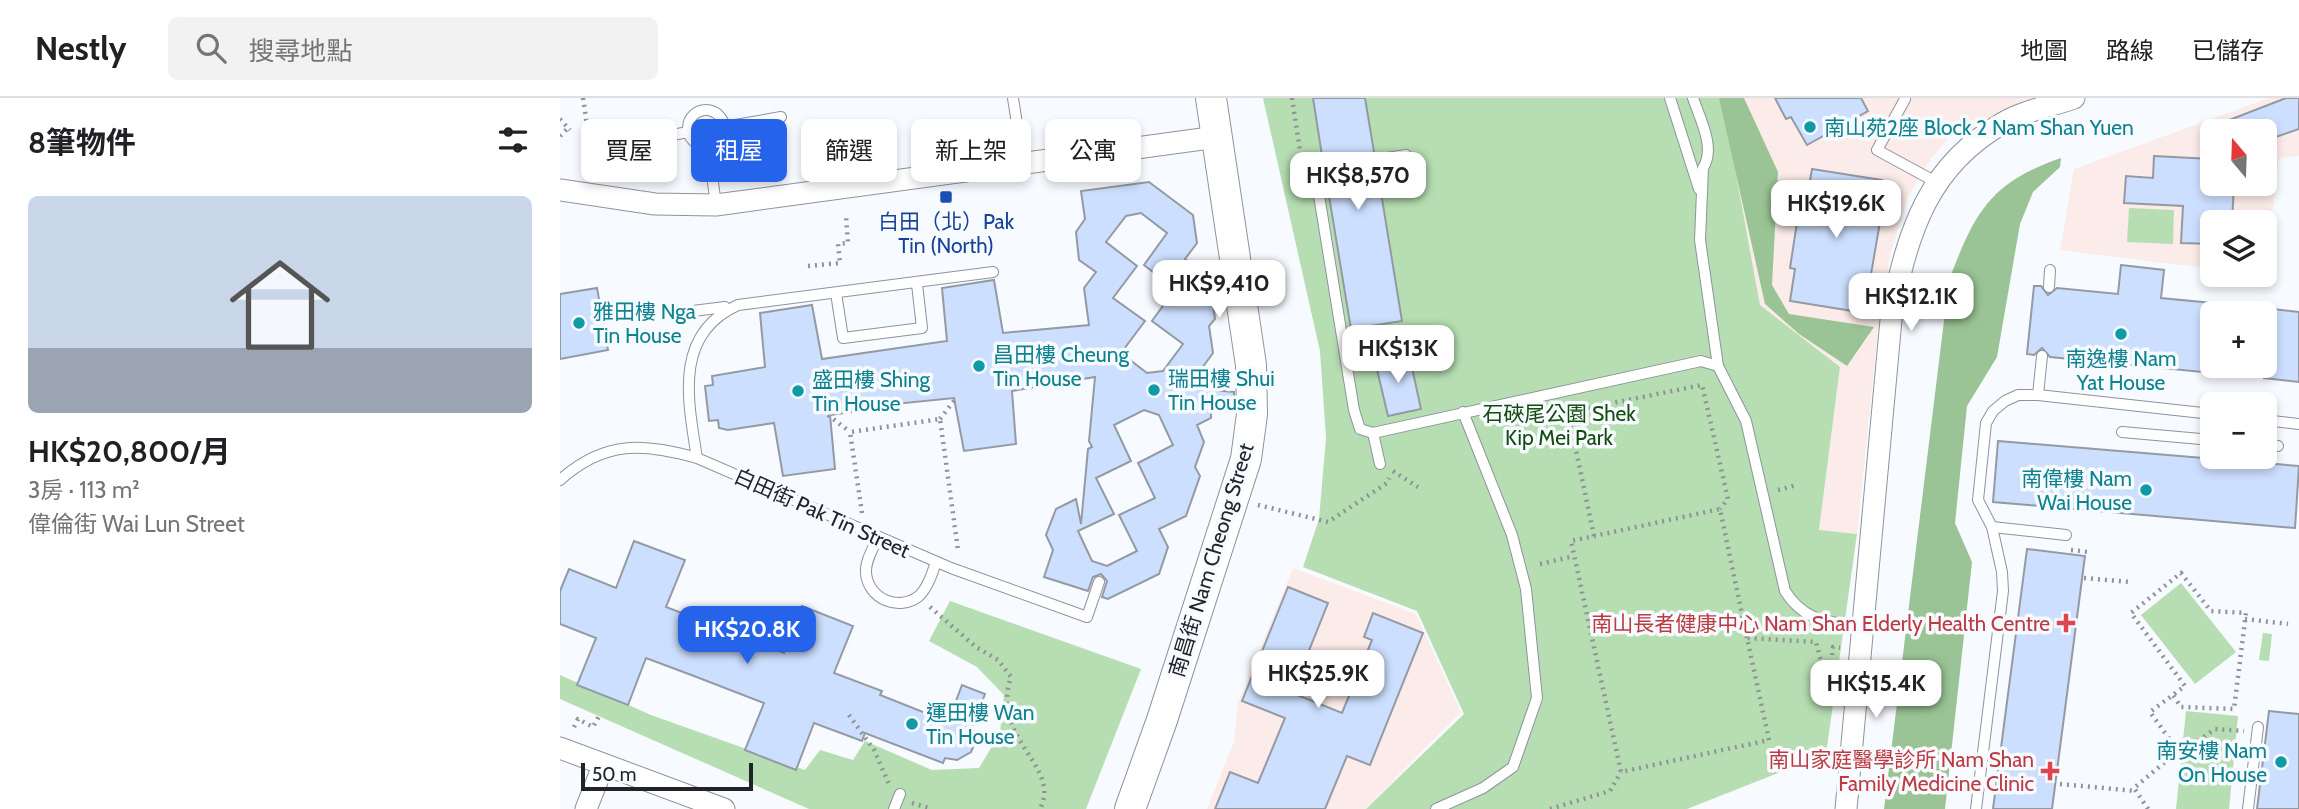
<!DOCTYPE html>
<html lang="zh-TW">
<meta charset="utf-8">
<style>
body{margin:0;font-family:Cabin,"Noto Sans TC",sans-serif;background:#f2f2f2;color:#202124;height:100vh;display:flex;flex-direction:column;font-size:26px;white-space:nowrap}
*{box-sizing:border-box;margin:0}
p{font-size:23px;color:#757577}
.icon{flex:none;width:38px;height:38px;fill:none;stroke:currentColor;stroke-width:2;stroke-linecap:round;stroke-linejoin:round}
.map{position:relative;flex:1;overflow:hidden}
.details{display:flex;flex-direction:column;background:#fff;width:560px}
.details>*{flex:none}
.guide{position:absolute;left:21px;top:21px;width:665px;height:63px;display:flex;gap:14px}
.needle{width:46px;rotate:341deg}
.tools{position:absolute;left:1640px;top:21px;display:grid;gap:14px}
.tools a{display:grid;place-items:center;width:77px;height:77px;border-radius:10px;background:#fff;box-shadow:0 4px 10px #0003;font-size:35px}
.scale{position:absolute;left:21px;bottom:18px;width:172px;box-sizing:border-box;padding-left:7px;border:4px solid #212327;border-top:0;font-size:19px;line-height:24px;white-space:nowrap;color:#212327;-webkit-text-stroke:5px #f7fafe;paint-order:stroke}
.price{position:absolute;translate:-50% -60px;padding:0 16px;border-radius:14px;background:#fff;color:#222;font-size:23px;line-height:46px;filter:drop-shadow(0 2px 4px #0008)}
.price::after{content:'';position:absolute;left:50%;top:42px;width:21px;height:16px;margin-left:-10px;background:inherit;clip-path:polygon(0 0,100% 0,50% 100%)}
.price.selected{background:#2563eb;color:#fff}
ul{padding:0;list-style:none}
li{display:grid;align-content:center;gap:14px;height:371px;padding:0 28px}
li span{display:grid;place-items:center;height:217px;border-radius:10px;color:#555}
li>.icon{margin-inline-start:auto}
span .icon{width:126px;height:126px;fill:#fffc;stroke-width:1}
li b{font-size:30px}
h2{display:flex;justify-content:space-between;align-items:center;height:84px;padding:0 28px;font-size:30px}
.pill{padding:0 24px;border-radius:10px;background:#fff;box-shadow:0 4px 10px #0003;font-size:24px;line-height:63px}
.pill.selected{background:#2563eb;color:#fff}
header{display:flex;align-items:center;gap:42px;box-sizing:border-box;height:98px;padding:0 35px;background:#fff;border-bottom:2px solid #e0e0e0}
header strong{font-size:33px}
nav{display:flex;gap:38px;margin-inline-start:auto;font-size:24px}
.search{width:490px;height:63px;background:#f2f2f2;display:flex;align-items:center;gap:18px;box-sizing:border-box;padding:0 24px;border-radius:10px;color:#757577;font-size:26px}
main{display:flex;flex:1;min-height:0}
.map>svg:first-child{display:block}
.education{fill:#fcece9;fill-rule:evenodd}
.green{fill:#b6deb2}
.forest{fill:#9ac495}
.building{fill:#ccdffe;stroke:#949aa4;stroke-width:2;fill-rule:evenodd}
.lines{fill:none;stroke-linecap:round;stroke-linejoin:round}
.service-casing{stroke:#8d939d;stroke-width:12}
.minor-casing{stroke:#8d939d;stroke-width:23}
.secondary-casing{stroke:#8d939d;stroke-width:32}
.path{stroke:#8f9296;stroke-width:4.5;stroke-dasharray:2 5;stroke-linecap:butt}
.service{stroke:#fff;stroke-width:10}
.minor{stroke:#fff;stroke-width:21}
.secondary{stroke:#fff;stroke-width:30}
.culture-dot{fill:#0f9aa8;stroke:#f7fafe;stroke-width:2.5}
.transit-dot{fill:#1a4fb4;stroke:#f7fafe;stroke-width:2.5}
.health-dot{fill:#e0444e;stroke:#f7fafe;stroke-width:2.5}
.labels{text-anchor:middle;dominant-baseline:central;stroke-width:7;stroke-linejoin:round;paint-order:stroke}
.culture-label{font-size:21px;fill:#0d838f;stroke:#f7fafe;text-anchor:start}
.transit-label{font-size:21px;fill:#164399;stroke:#f7fafe}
.park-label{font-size:21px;fill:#124c0f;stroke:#f7fafe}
.street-label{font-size:21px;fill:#212327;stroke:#f7fafe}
.health-label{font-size:21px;fill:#be3a42;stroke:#f7fafe;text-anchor:end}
</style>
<header>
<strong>Nestly</strong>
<div class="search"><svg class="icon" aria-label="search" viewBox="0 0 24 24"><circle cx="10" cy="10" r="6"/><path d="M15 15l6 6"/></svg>搜尋地點</div>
<nav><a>地圖</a><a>路線</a><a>已儲存</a></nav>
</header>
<main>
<section class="details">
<h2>8筆物件<svg class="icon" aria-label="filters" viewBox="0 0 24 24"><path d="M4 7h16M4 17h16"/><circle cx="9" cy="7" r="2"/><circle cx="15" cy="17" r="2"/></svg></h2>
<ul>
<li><span style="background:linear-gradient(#c9d6e8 70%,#9aa5b1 0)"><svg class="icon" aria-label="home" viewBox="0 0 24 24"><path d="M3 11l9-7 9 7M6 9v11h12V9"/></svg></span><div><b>HK$20,800/月</b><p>3房 · 113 m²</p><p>偉倫街 Wai Lun Street</p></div></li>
</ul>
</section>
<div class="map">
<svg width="1739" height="711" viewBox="0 0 1739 711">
<rect width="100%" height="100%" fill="#f7fafe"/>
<g class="education">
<polygon points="1162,0 1475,0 1389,40 1371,61 1348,99 1330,157 1319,223 1297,436 1259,433 1280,269 1200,208"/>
<path d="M 1709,0 L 1739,0 L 1739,58 L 1719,60 L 1705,177 L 1700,177 L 1704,177 L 1704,124 L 1652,124 L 1652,171 L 1500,152 L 1514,71 ZM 1652,33 L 1704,33 L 1704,86 L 1652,86 Z"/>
<polygon points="733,470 856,516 901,614 805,711 647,711 674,644 678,604"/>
</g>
<g class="green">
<polygon points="703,0 1162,0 1200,207 1280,269 1259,432 1297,436 1266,656 1127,711 806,711 904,616 857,513 743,469 759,421 766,340 760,253"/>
<polygon points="1569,110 1614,112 1613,146 1567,144"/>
<polygon points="1621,485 1676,554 1635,586 1581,517"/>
<polygon points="390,503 581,571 526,711 249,711 0,601 0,577 91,617 245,672 260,652 293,662 305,643 372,672 419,670 440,635 444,597 417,569 369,543"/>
<polygon points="1703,535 1712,536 1709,563 1699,562"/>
<polygon points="1626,613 1678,618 1669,711 1616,711"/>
</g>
<g class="forest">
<polygon points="1159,0 1184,0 1218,74 1212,187 1229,216 1314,229 1287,268 1239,236 1205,206"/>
<path d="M 1501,60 L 1500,69 L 1473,94 L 1460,126 L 1437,259 L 1407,308 L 1395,425 L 1412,464 L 1385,711 L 1324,711 L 1389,182 C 1415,115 1429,85 1501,60 Z"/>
</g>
<g class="building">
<polygon points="753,0 805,0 814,54 808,59 807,64 817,70 842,223 791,231 766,80 772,70 763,64"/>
<polygon points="1215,0 1301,0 1308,13 1247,47 1231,19 1226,21"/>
<polygon points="1726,0 1739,0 1739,31 1704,43 1704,33 1641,33"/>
<polygon points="1594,58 1651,61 1649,83 1674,87 1672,124 1652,124 1652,146 1621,145 1623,108 1564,105 1566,78 1593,80"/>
<polygon points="1252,71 1322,82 1316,117 1321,118 1310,182 1305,182 1299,214 1230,203 1235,171 1230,170 1240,105 1246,106"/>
<path d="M 589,84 L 633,117 L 637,145 L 625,161 L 649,179 L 655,221 L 649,228 L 653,255 L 642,270 L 655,280 L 654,292 L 674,294 L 674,313 L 651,313 L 651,320 L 637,327 L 644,344 L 635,369 L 640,378 L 626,418 L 599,431 L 608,449 L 599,476 L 548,501 L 542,499 L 547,483 L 541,476 L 533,479 L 528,493 L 484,479 L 493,452 L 486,437 L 496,411 L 516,401 L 521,426 L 528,351 L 532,349 L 529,343 L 535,279 L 452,293 L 456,346 L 404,353 L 394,300 L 314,308 L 315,311 L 270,317 L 275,371 L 223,378 L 214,325 L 168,332 L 159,330 L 158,322 L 149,323 L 145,288 L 153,287 L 152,278 L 205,269 L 200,215 L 252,207 L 262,261 L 387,243 L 382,190 L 434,182 L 443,235 L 529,227 L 524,190 L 536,174 L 519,162 L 516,134 L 525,121 L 521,93 ZM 581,115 L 607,135 L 584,167 L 615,191 L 592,223 L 623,246 L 603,273 L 587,275 L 561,255 L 585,223 L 553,200 L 577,168 L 546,144 L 566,118 ZM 584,312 L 599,317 L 613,347 L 578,365 L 595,400 L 559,417 L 577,453 L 547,468 L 532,463 L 518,433 L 554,416 L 536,380 L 571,363 L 554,327 Z"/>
<polygon points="1561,167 1604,172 1601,200 1652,205 1652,275 1490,259 1482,250 1474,257 1467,256 1474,188 1481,188 1488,197 1497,190 1558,196"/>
<polygon points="37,190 48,252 0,261 0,196"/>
<polygon points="1704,210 1739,214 1739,284 1704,280"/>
<polygon points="849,256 861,311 828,318 815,263"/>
<polygon points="1438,343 1739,368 1735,430 1433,404"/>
<polygon points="74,443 125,462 106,509 224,555 242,508 293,528 274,575 322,593 320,597 388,624 402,587 425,596 410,635 418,638 411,654 397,662 385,660 383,665 305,635 302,643 254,625 236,672 185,652 204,605 134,578 86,560 68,607 17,587 36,540 0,526 0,493 9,471 56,490"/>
<polygon points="1467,451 1525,458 1492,711 1433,711"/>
<polygon points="728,489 768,505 732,595 782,615 812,542 804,539 813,515 863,535 810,667 787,658 765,711 655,711 670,674 698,685 725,620 682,603"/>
<polygon points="1709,613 1739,616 1739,711 1697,711"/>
</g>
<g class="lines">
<g class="service-casing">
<g id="service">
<polyline points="453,0 463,65"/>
<polyline points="1110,0 1139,91"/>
<path d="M 1133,0 C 1140,21 1156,50 1143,70 L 1140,142 L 1158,268 L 1186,323 L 1225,493 C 1245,525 1270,523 1304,530"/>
<polyline points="1345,1 1317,52 1376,84"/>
<circle cx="146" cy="30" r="18"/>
<polyline points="164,29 221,19"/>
<polyline points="87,42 128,34"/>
<polyline points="148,48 156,107"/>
<polyline points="815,62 846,57"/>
<polyline points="764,72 755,73 794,312 800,331 813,335"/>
<polyline points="1489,189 1490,172"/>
<polyline points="276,195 283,240 362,230 357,186"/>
<polyline points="117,215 165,209"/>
<polyline points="1478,297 1482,258"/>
<polyline points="1704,322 1739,326"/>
<polyline points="1562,334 1652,342"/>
<polyline points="1704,346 1718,348"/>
<path d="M 137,360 C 128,303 113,236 178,207 L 433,174"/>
<polyline points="820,366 813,335 1141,263 1158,268"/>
<path d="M 0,382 C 45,342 83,345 137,360 L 391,470 L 527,519 L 539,484"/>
<polyline points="1432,429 1506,437"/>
<path d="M 318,439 C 313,451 305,463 306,475 C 308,501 339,514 359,498 C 368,489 372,476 376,464"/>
<polyline points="334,711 340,696"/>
<polyline points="876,711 923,690 953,669 977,600 966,491 952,437 903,314"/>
<polyline points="1416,711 1443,493 1442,474 1432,429 1418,402 1426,325 1433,313 1445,303 1458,297 1478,297 1652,316"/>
<polyline points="1688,711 1698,629"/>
</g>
</g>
<g class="minor-casing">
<g id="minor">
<polyline points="0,92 95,106 156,107 657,39"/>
<polyline points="0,650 164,711"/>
<polyline points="26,711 43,668"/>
<path d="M 1286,711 L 1332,211 C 1349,132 1368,68 1443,25 C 1463,13 1491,8 1514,0"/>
</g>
</g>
<g class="secondary-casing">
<polyline id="secondary" points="570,711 602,622 686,361 692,316 691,267 651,0"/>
</g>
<g class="path">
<polyline points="23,0 29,40"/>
<polyline points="732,0 742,65"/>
<polyline points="0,21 10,32"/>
<polyline points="0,38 8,30"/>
<polyline points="248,168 280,165 278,146 288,145 286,119"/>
<polyline points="268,317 290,334"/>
<polyline points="380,321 397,299"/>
<polyline points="833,373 858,389"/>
<polyline points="1218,392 1237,387"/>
<polyline points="698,407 768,424 827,385 829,380"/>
<polyline points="302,415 290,334 380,321 398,452"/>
<polyline points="1034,438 1008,314 1142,287 1168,401 1160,411"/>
<polyline points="1511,452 1528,454"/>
<polyline points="980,466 1014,458"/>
<polyline points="1524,480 1570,484"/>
<path d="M 370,509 L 416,549 L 438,562 L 451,579 C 430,642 502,667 480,711"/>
<polyline points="1685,521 1728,526"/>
<polyline points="1187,540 1160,411 1011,443 1061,674 1209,642 1187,540 1256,544 1262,567 1266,569 1271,567 1273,549 1280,550"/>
<polyline points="289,617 314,652 329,686"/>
<polyline points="14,629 18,621 33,629 39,618"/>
<polyline points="1612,645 1631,648 1655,631 1684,633"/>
<polyline points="1500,686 1576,693"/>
<polyline points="352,705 372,711"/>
<polyline points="990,711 1050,693 1061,674"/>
<polyline points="1588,711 1574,690 1618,653 1590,614 1625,588 1571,515 1621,475 1651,513 1686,515 1674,611 1621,609 1613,597"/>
</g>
<use href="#service" class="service"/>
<use href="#minor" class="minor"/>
<use href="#secondary" class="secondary"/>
</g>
<g class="culture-dot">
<circle cx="1250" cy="29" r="7"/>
<circle cx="19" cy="225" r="7"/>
<circle cx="1561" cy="236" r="7"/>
<circle cx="419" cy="268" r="7"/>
<circle cx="594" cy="292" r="7"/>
<circle cx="238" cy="293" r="7"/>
<circle cx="1586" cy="392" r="7"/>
<circle cx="352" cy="626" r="7"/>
<circle cx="1721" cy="664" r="7"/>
</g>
<rect class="transit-dot" x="379" y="92" width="14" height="14" rx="3.5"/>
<g class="health-dot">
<path d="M1502.5 514.5h7v7h7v7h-7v7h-7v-7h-7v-7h7z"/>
<path d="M1486.5 662.5h7v7h7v7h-7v7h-7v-7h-7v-7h7z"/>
</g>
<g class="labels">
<g class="culture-label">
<text x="1264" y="29">南山苑2座 Block 2 Nam Shan Yuen</text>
<text x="33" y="213">雅田樓 Nga<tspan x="33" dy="24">Tin House</tspan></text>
<text x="433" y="256">昌田樓 Cheung<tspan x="433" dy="24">Tin House</tspan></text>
<text x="1561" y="260" text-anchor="middle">南逸樓 Nam<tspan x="1561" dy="24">Yat House</tspan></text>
<text x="608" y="280">瑞田樓 Shui<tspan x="608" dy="24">Tin House</tspan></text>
<text x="252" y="281">盛田樓 Shing<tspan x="252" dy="24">Tin House</tspan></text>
<text x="1572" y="380" text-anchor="end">南偉樓 Nam<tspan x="1572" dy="24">Wai House</tspan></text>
<text x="366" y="614">運田樓 Wan<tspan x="366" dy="24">Tin House</tspan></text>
<text x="1707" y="652" text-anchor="end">南安樓 Nam<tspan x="1707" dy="24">On House</tspan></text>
</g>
<g class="transit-label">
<text x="386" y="123">白田（北）Pak<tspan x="386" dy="24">Tin (North)</tspan></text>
</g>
<g class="park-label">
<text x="999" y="315">石硤尾公園 Shek<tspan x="999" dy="24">Kip Mei Park</tspan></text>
</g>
<g class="street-label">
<text transform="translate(262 415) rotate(24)">白田街 Pak Tin Street</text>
<text transform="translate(651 462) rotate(-73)">南昌街 Nam Cheong Street</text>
</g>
<g class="health-label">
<text x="1490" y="525">南山長者健康中心 Nam Shan Elderly Health Centre</text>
<text x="1474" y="661">南山家庭醫學診所 Nam Shan<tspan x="1474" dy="24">Family Medicine Clinic</tspan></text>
</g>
</g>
</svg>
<div class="tools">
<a><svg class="needle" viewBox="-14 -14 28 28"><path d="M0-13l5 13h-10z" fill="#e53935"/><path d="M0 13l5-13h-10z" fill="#757577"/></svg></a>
<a><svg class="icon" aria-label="layers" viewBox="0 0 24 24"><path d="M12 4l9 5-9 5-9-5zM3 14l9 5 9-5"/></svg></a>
<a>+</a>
<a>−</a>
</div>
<div class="scale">50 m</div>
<b class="price" style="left:798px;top:114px">HK$8,570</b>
<b class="price" style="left:1276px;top:142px">HK$19.6K</b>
<b class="price" style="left:659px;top:222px">HK$9,410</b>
<b class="price" style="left:1351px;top:235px">HK$12.1K</b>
<b class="price" style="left:838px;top:287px">HK$13K</b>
<b class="price selected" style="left:187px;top:568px">HK$20.8K</b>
<b class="price" style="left:758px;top:612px">HK$25.9K</b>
<b class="price" style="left:1316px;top:622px">HK$15.4K</b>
<div class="guide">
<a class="pill">買屋</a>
<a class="pill selected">租屋</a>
<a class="pill">篩選</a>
<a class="pill">新上架</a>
<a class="pill">公寓</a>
</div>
</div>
</main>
